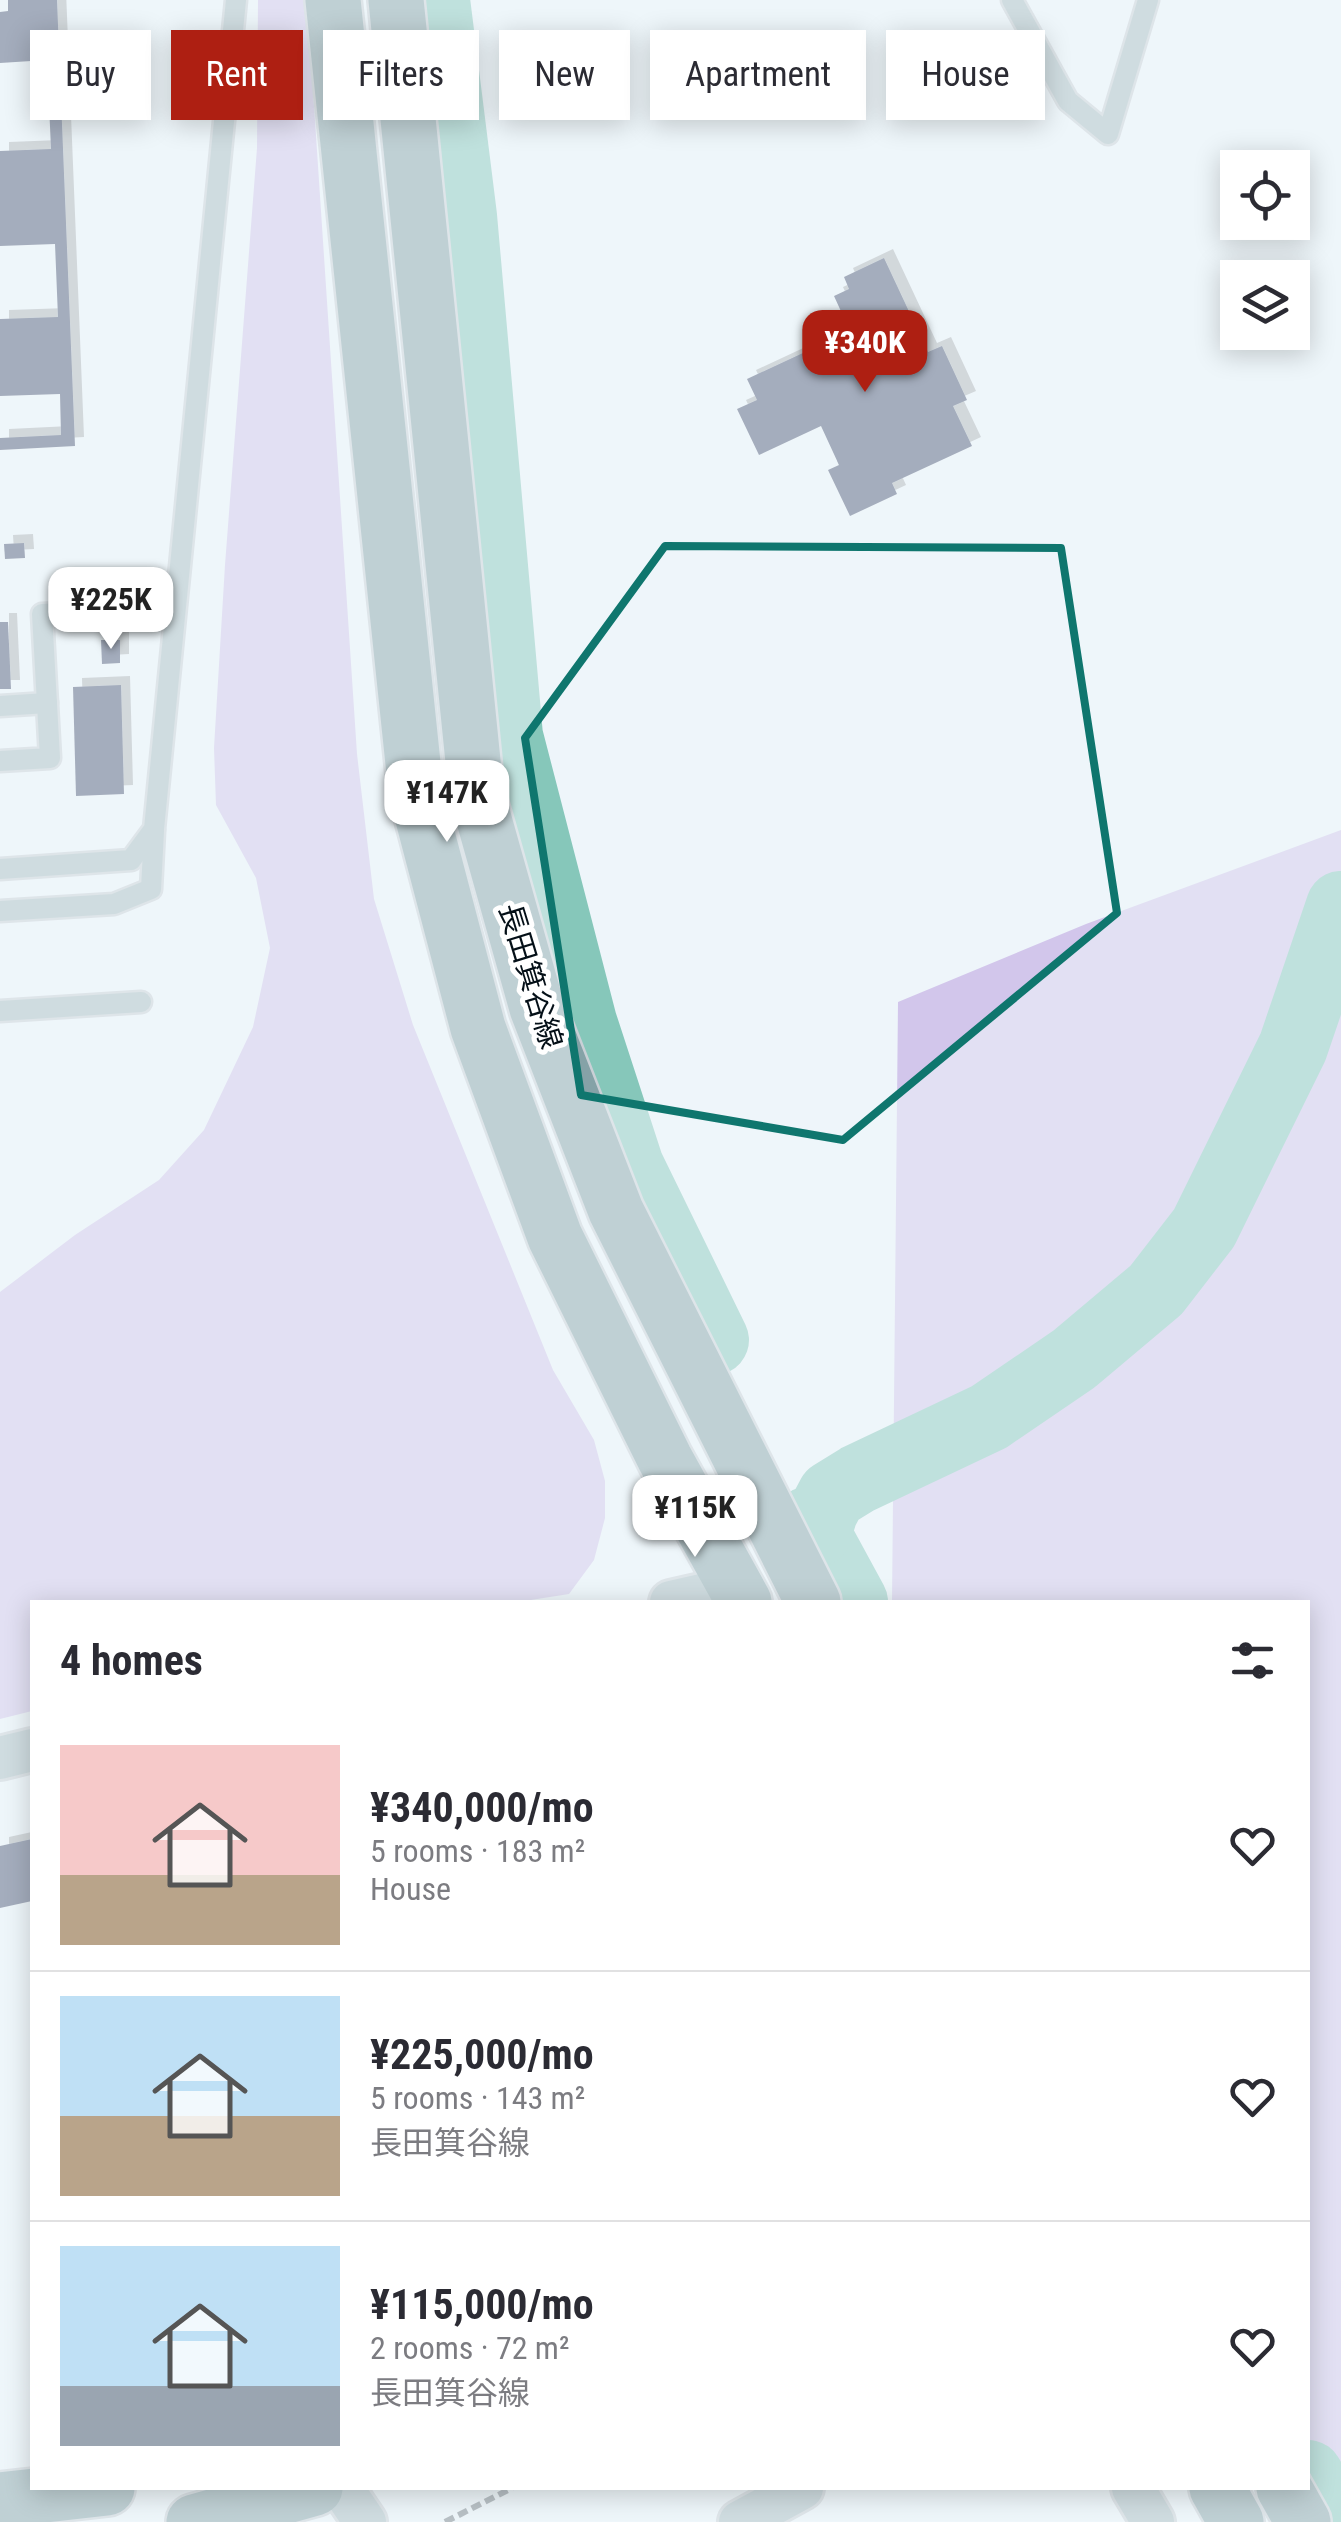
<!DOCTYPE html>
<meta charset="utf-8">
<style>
body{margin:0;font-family:"Roboto Condensed","Noto Sans JP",sans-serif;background:#f7f7f7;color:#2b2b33;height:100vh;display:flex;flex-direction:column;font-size:38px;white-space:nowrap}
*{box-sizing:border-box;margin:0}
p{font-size:32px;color:#7c7c81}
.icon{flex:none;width:55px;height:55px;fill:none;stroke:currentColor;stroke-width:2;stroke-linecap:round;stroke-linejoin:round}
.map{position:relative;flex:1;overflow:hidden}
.details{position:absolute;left:30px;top:1600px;width:1280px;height:890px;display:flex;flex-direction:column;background:#fff;border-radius:0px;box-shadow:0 5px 25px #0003}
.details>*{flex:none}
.top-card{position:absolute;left:30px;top:30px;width:1282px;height:90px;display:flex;gap:20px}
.buttons{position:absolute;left:1220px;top:150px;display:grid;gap:20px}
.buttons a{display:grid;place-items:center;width:90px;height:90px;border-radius:0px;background:#fff;box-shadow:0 5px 25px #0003;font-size:50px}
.price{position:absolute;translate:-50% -85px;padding:0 22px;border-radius:20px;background:#fff;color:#222;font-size:32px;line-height:65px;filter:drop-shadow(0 2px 5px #0008)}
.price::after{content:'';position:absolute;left:50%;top:60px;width:30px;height:22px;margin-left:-15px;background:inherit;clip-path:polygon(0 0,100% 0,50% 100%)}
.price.on{background:#ae1f12;color:#fff}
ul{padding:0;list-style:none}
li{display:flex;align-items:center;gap:30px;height:250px;padding:0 30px}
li+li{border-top:2px solid #e1e1e2}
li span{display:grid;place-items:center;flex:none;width:280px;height:200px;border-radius:0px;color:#555}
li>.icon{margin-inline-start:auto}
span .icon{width:120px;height:120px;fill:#fffc;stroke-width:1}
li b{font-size:42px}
h2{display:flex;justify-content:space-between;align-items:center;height:120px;padding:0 30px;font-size:42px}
.pill{padding:0 35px;border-radius:0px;background:#fff;box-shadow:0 5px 25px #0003;font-size:35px;line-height:90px}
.pill.on{background:#ae1f12;color:#fff}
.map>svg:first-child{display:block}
.green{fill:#d2c6eb}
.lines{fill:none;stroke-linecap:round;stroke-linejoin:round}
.river{stroke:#86c7ba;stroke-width:70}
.building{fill:#4c5673;filter:url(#shadow)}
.lane-casing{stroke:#c9d0d6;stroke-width:25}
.street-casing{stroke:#c9d0d6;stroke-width:48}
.secondary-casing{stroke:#c9d0d6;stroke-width:60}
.path{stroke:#767f85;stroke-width:6;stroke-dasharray:10 5;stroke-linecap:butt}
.lane{stroke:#a9bdc0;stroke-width:20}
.street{stroke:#a9bdc0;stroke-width:42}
.secondary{stroke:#85a2a7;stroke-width:55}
.marked{fill:none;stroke:#0f766e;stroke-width:8;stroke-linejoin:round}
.labels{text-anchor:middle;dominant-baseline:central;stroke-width:10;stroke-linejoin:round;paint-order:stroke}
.street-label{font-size:30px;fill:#040f17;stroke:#fff}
</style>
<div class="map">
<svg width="1341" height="2522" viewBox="0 0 1341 2522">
<defs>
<filter id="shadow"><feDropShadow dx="9" dy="-9" stdDeviation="0" flood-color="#0004"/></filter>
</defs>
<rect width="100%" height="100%" fill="#eef5fa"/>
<g class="green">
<polygon points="258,0 307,0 357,754 374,899 413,1025 553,1370 594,1440 605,1481 605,1518 594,1560 569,1594 518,1602 32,1602 32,1711 0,1719 0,1292 75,1235 159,1180 204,1130 253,1027 270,948 256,878 216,805 214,748 225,565 257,148"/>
<polygon points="1341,830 1341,2522 1320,2522 1308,2488 1308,1602 892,1602 898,1002 1086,924"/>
</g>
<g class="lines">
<g class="river">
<polyline points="435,0 462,216 508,736 582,1022 629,1166 714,1340"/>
<polyline points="809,1521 853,1602"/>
<polyline points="817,1532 823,1512 832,1495 858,1479 989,1417 1074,1359 1156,1290 1204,1228 1293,1047 1341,906"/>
<polyline points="1308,2475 1337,2522"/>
</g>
</g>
<g class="building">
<polygon points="8,0 57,0 75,446 0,450 0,438 61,435 60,394 0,396 0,319 58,317 55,244 0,246 0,151 51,149 47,60 0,63 0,12 8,11"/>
<polygon points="884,258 928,352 942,346 967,400 953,406 972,446 892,483 897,494 850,516 828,470 839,465 821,426 759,455 737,409 757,400 747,379 850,331 834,296 849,289 844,277"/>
<polygon points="24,543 25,558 5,559 4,544"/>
<polygon points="0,622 8,622 11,689 0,689"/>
<polygon points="101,640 120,640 120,663 102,664"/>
<polygon points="121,685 124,794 76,796 73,687"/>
<polygon points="32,1839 32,1901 0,1908 0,1846"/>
</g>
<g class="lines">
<g class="lane-casing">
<g id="lane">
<polyline points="1012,0 1068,101 1108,134 1148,0"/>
<polyline points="0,706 47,703"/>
<polyline points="0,761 50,758 42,614 66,613 64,589"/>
<polyline points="0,869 131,860 154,829 236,0"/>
<polyline points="0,911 114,904 151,889 154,831"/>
<polyline points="0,1011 141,1002"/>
</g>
</g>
<g class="street-casing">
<g id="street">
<polyline points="671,1602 737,1587"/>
<polyline points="0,1758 32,1750"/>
<polyline points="342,2488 365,2522"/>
<polyline points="1133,2488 1153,2522"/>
<polyline points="740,2522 802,2488"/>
</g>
</g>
<g class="secondary-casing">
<g id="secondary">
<polyline points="333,0 416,792 478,1028 555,1237 665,1459 744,1602"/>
<polyline points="396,0 476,791 537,1008 616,1211 813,1602"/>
<polyline points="1217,2488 1236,2522"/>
<polyline points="1284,2488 1303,2522"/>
<polyline points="0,2500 107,2488"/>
<polyline points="194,2522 315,2488"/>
</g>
</g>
<polyline class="path" points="445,2522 512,2488"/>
<use href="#lane" class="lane"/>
<use href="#street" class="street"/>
<use href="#secondary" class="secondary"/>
</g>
<path d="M0 0H1341V2522H0ZM 665,546 L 1061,548 L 1117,913 L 843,1140 L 581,1095 L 525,738 Z" fill="#eef5fa" fill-opacity=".55" fill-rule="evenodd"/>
<path class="marked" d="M 665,546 L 1061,548 L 1117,913 L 843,1140 L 581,1095 L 525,738 Z"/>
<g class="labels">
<g class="street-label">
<text transform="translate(531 976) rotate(73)">長田箕谷線</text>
</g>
</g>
</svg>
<div class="buttons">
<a><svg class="icon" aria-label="locate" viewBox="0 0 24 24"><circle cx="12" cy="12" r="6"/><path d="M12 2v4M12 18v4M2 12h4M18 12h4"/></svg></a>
<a><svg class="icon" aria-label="layers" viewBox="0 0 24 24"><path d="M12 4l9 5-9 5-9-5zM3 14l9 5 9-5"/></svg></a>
</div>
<b class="price on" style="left:865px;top:395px">¥340K</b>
<b class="price" style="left:111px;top:652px">¥225K</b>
<b class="price" style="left:447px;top:845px">¥147K</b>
<b class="price" style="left:695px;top:1560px">¥115K</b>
<div class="top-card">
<a class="pill">Buy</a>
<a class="pill on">Rent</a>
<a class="pill">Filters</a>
<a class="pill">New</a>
<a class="pill">Apartment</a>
<a class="pill">House</a>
</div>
<section class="details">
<h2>4 homes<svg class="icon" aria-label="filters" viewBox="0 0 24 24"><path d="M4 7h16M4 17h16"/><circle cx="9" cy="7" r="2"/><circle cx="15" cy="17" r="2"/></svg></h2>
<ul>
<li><span style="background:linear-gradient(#f6c9c9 65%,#b9a48a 0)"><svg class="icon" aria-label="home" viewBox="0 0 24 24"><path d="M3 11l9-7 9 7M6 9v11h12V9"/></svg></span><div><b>¥340,000/mo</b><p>5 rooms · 183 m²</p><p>House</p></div><svg class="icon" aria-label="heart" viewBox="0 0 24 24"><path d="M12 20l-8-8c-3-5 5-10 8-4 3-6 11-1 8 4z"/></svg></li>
<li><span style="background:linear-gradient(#bfe0f5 60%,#b9a48a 0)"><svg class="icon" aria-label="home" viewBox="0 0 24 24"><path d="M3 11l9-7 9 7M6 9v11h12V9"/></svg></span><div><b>¥225,000/mo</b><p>5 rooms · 143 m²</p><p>長田箕谷線</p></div><svg class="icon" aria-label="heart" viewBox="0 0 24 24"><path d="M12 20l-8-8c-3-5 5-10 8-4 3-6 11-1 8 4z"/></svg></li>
<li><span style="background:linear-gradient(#bfe0f5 70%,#9aa5b1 0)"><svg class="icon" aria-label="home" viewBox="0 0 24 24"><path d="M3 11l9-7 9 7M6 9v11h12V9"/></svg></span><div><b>¥115,000/mo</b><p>2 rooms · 72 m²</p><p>長田箕谷線</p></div><svg class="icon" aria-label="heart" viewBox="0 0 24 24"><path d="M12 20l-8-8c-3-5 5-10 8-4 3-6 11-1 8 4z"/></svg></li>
</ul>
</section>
</div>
